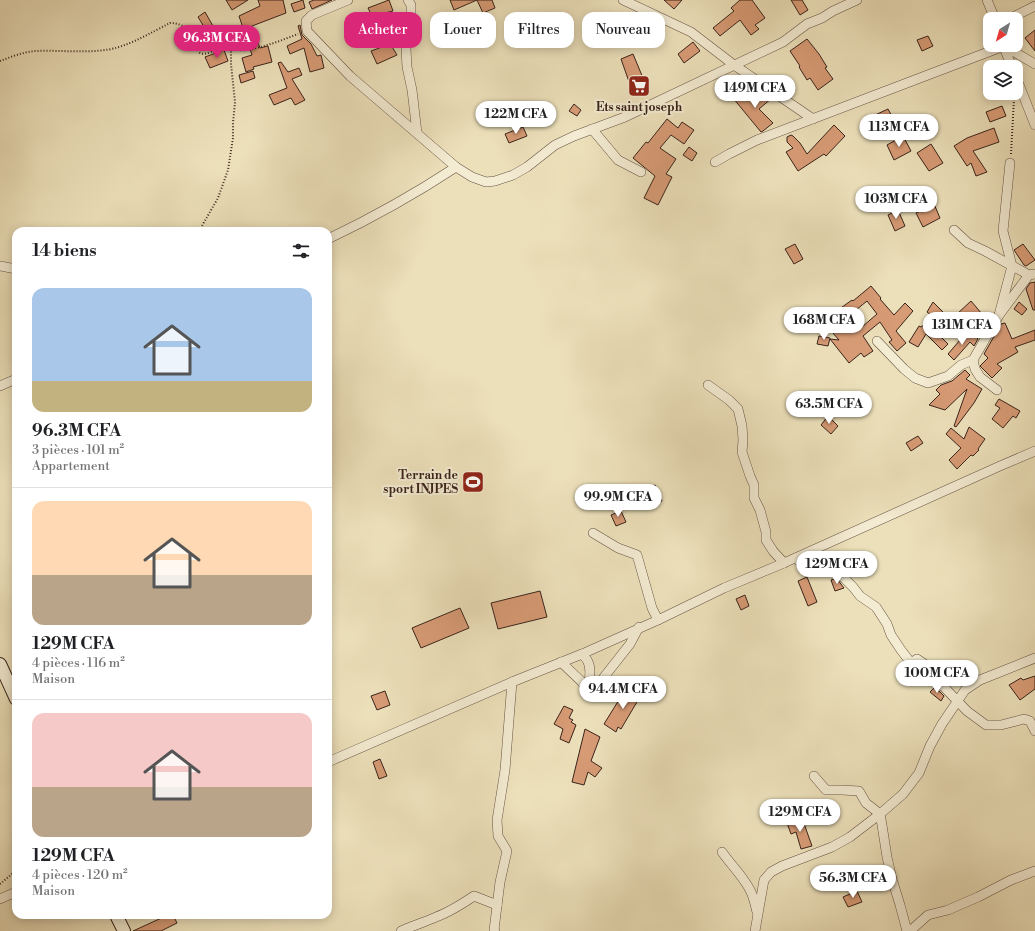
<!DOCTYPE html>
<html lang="fr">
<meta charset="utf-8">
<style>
body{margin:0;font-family:"Libre Bodoni",serif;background:#f6f6f6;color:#202124;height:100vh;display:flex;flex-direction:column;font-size:15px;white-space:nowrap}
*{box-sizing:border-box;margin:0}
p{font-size:13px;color:#757577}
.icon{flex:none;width:22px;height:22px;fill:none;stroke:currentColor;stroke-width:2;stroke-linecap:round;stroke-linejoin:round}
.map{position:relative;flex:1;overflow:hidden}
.drawer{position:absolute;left:12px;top:227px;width:320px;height:692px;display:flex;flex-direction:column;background:#fff;border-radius:12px;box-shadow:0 2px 10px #0003}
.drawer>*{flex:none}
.top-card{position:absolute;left:344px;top:12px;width:380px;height:36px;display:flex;gap:8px}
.needle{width:26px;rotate:217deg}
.buttons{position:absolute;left:983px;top:12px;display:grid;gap:8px}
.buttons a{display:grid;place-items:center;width:40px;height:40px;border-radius:8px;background:#fff;box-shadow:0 2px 10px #0003;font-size:20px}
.price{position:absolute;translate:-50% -34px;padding:0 9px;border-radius:14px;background:#fff;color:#222;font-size:13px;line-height:26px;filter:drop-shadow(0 1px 2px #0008)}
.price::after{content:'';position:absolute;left:50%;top:24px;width:12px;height:9px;margin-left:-6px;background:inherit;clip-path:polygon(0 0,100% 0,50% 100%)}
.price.on{background:#db2777;color:#fff}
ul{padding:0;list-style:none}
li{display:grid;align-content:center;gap:8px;height:212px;padding:0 20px}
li+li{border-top:1px solid #e0e0e0}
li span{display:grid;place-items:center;height:124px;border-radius:12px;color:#555}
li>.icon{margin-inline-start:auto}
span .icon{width:72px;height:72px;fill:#fffc;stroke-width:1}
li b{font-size:17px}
h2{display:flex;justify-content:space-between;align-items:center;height:48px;padding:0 20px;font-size:17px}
.tag{padding:0 14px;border-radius:12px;background:#fff;box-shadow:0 2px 10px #0003;font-size:14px;line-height:36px}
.tag.on{background:#db2777;color:#fff}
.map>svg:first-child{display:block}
.building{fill:#d79b75;stroke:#3a231b;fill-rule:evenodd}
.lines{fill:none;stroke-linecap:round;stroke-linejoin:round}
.street-casing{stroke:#665243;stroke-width:10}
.secondary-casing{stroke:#3a231b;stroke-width:14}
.path{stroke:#3a231b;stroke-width:2;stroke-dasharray:1 2;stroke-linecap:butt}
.street{stroke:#f3ebd2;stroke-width:9}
.secondary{stroke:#f3ebd2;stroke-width:12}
.labels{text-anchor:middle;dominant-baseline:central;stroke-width:4;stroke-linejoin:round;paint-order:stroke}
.poi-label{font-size:12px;font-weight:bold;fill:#3a231b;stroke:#f3ebd2}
</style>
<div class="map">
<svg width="1035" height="931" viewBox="0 0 1035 931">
<rect width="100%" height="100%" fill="#ece0ba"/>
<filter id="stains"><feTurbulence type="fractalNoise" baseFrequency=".005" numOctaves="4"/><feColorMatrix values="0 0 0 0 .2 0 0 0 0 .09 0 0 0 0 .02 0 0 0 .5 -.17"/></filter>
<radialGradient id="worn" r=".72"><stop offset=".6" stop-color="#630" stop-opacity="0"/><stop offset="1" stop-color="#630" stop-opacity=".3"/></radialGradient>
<g class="building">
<polygon points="226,0 248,0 232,10"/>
<polygon points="258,0 283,0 286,13 252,26 260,48 268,46 272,62 253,67 254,69 246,72 242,58 252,55 239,16 260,6"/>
<polygon points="303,0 305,8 294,12 291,4"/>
<polygon points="314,0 332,0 312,9 309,2"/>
<polygon points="389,0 393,11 372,16 368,8"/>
<polygon points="450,0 477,0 454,10"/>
<polygon points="477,0 492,0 495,8 483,13"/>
<polygon points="664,0 682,0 674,9"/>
<polygon points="740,0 752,0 765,18 755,25 759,29 751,35 740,20 720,36 713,28 734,11 731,8"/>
<polygon points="791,0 802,0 808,10 800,15"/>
<polygon points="205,12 213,26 206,30 198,17"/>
<polygon points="300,25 302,35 311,44 317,56 321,55 324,68 310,72 304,48 290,54 287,46 302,39 298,26"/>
<polygon points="380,27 397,55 377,64 371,51 382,47 373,31"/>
<polygon points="1035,30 1035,51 1025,38"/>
<polygon points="928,36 933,46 922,51 917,40"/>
<polygon points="807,39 819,54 827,67 825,68 833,79 818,90 810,78 807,80 799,67 800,66 790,51"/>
<polygon points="693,42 700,51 684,63 678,54"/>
<polygon points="224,50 228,61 210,68 205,57"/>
<polygon points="633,54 643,78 640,79 644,89 633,93 621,59"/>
<polygon points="281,62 288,72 299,68 302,75 292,79 305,100 295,105 291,98 274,105 269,95 287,88 278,63"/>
<polygon points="253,71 255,78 241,83 239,75"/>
<polygon points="740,90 748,98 751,95 754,98 762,92 772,98 759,109 773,123 763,131 761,132 733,98"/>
<polygon points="574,104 581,110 577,116 569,111"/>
<polygon points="1002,106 1006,116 990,122 986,112"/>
<polygon points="888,109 895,122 880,129 873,116"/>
<polygon points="667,119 678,128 682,122 694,130 684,144 671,135 660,148 676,159 666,174 672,177 658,205 644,198 655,176 633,158 646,142 648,143"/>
<polygon points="834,125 845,136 826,156 824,154 798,171 786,152 793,148 787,142 787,137 791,135 793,136 800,143 807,154"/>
<polygon points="523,127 527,136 509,143 505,134"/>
<polygon points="994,128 999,142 973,151 987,172 976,176 971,163 967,166 954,146 967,138"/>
<polygon points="903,136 911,151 894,160 887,145"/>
<polygon points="931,144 943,163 929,171 917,153"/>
<polygon points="689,147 697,153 692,161 683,155"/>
<polygon points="934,204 940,218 923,227 916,213"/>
<polygon points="898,210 905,226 895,231 888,215"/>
<polygon points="795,244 803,259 794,264 785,249"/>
<polygon points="1023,244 1035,260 1026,266 1024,265 1014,250"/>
<polygon points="1035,282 1035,310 1033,310 1026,289 1030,283"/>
<path d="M 871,286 L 881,298 L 880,299 L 894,315 L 905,303 L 913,311 L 896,331 L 906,343 L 897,351 L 889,342 L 892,340 L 880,322 L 863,336 L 873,351 L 864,357 L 861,353 L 849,363 L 830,339 L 839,340 L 826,325 L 841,313 L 838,310 L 852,300 L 853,301 ZM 867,301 L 877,314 L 862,327 L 851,314 Z"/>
<polygon points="971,301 982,314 968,327 957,314"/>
<polygon points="933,302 954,323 940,336 948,344 942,350 926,334 918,347 909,342 919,326 921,327 934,317 927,312"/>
<polygon points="1019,302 1027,309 1022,315 1014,309"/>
<polygon points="1005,323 1012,339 1035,330 1035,340 1015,347 1018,352 997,364 1002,368 992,378 980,366 988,358 984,354 1001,324"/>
<polygon points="976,334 975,336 978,339 974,346 970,342 954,360 948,354 960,340"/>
<polygon points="819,336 830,338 828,346 817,344"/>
<polygon points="965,370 970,375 966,379 982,389 974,403 956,427 954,426 967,389 945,410 929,405 940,394 936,390 941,385 952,381"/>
<polygon points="999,399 1020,411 1016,418 1013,416 1003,428 992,419 1000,408 995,405"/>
<polygon points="828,416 838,426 831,434 821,425"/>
<polygon points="969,427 985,439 978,449 979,450 973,456 971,455 957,469 949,460 961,448 946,434 951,428 964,439"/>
<polygon points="918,436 923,443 911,451 906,443"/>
<polygon points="655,485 662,501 645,508 639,491"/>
<polygon points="621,511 626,522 616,526 611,515"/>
<polygon points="807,577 817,602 808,606 798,581"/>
<polygon points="834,579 837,579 844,588 835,591 831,580"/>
<polygon points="540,591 547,617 498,629 491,603"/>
<polygon points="745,595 749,606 741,610 736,599"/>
<polygon points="460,608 469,628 421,648 412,628"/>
<polygon points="1035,676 1035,689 1020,700 1009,685 1021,678 1023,680"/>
<polygon points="627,687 641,695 621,729 618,727 616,732 604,724"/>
<polygon points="934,688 940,692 944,696 941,701 930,692"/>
<polygon points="385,691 390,705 377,710 371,696"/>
<polygon points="564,706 573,710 569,718 573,720 571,722 576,725 569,743 560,739 563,729 554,724"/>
<polygon points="585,729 600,737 591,761 602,768 595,777 588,772 584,785 572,782"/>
<polygon points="380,759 387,776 379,779 373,762"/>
<polygon points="826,809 828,821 819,823 817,811"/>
<polygon points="802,818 812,846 801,849 796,832 791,834 787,823"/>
<polygon points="857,891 862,902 848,907 843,897"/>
<polygon points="168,915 173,915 177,923 161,931 133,931"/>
</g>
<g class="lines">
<g class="street-casing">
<g id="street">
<polyline points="348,0 312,15 306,21 307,31 350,76 456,167 472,177 486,182 495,181 513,175 527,167 555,145 574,136 625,117 783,42 807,24 822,18 833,11 857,0"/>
<polyline points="408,0 411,5 411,17 406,49 407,67 412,90 417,133"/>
<polyline points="623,0 691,32 734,65 813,119"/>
<polyline points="987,0 995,19"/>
<polyline points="1009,19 1035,6"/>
<polyline points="1003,45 1012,67"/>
<polyline points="1016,77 1035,125"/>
<polyline points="592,129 618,160 641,172"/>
<polyline points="715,162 729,154 757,140 1004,46 1035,64"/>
<polyline points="954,230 968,243 985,251 1029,275"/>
<path d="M 328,239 C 372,218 415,194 456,167"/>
<polyline points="0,266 16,269"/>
<polyline points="999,315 1012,266 1003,231 1010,163"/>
<polyline points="877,341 904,369 915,378 928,383 948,376 961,365 973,360"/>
<polyline points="708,385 729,400 738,409 742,426 743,440 742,452 750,476 754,485 754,498 760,510 766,532 766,540 773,551 784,563"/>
<polyline points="0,386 16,379"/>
<polyline points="997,390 980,377 975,369 973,360 999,315 1029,275 1035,274"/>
<polyline points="593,533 618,548 637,555 652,608 658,620"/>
<polyline points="796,558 805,567 814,569 824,570 840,574 853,587 860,596 876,607 887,624 891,635 901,650 911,663 917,659 929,667 936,682 944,687 967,711 986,725 1001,725 1024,719 1030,721 1035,731"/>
<path d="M 582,654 C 584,656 587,659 588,662 C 592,670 589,681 588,690 L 592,692 L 600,686 L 604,677 L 630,644 L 639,627"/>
<polyline points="561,662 581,681 588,690"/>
<polyline points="328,762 512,682 582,654 658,620 724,588 784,563 1000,466 1035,451"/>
<polyline points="814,776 826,790 842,790 859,791 866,803 880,814 882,825 887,857 892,879 900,905 907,931"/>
<path d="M 722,852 C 731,865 743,876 750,890 C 754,897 755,905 757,912"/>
<polyline points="0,899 16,892"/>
<path d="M 401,931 C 412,926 425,922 436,917 C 450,912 462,904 474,896 L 497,905"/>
<polyline points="495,931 494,930 500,882 507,851 498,836 497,820 505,770 512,682"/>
<polyline points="755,931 764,880 771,872 782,866 832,847 850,837 880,814 903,794 919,773 930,746 942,724 965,690 980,680 1035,658"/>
<polyline points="910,931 928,915 948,910 978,897 1011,880 1035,871"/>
</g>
</g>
<g class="secondary-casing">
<g id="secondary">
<polyline points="0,664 16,699"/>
<polyline points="116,915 124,931"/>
</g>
</g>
<g class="path">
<path d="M 0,61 C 11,57 23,52 35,51 C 59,50 82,53 105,50 C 126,48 152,32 170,23 C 186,23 189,32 196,45 C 197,48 198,51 200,53 C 206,56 215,49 221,49 C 229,48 237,51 245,50 C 263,48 282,40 298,34"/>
<polyline points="1011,154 1014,99"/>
<polyline points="199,231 218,198 228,170 233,138 233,123 235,102 231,64 231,49"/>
<polyline points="0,884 12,874 16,872"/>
</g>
<use href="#street" class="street"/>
<use href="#secondary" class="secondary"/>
</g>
<defs>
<g id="supermarket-square" transform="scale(1.15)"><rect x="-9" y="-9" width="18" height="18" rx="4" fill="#8f2418" stroke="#f3ebd2"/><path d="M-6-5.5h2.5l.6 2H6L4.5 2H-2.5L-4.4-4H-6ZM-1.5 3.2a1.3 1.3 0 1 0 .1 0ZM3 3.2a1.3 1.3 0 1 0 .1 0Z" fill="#fff"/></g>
<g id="stadium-square" transform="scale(1.15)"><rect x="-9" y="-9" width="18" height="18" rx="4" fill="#8f2418" stroke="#f3ebd2"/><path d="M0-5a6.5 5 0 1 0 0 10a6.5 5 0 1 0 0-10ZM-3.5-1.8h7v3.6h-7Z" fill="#fff"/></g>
</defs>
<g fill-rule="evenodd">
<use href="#supermarket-square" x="639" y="86"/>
<use href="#stadium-square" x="473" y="482"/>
</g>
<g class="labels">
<g class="poi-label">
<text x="639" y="107">Ets saint joseph</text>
<text x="458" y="475" text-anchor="end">Terrain de<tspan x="458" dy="14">sport INJPES</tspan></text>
</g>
</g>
<rect width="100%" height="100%" filter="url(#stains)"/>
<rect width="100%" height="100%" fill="url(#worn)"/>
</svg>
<div class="buttons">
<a><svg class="needle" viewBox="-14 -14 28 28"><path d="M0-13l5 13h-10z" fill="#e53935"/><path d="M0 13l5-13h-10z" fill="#757577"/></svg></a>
<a><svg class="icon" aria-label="layers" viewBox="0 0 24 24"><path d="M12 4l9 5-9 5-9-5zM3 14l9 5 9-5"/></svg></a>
</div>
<b class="price on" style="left:217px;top:59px">96.3M CFA</b>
<b class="price" style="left:755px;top:109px">149M CFA</b>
<b class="price" style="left:516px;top:135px">122M CFA</b>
<b class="price" style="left:899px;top:148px">113M CFA</b>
<b class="price" style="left:896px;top:220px">103M CFA</b>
<b class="price" style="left:824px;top:341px">168M CFA</b>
<b class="price" style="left:962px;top:346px">131M CFA</b>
<b class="price" style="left:829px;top:425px">63.5M CFA</b>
<b class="price" style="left:618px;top:518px">99.9M CFA</b>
<b class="price" style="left:837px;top:585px">129M CFA</b>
<b class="price" style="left:937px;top:694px">100M CFA</b>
<b class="price" style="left:623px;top:710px">94.4M CFA</b>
<b class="price" style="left:800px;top:833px">129M CFA</b>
<b class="price" style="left:853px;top:899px">56.3M CFA</b>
<div class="top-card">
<a class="tag on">Acheter</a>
<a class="tag">Louer</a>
<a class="tag">Filtres</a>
<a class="tag">Nouveau</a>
</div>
<section class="drawer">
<h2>14 biens<svg class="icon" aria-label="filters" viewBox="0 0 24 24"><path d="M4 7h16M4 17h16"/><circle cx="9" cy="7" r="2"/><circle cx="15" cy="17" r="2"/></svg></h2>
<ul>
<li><span style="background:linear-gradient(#a9c7e8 75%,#c2b280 0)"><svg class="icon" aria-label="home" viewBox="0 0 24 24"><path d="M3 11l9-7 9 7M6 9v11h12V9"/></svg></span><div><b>96.3M CFA</b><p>3 pièces · 101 m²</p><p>Appartement</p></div></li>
<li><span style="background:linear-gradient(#ffd9b3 60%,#b9a48a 0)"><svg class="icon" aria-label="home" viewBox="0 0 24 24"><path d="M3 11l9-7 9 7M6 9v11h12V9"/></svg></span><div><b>129M CFA</b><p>4 pièces · 116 m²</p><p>Maison</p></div></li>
<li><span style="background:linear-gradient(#f6c9c9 60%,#b9a48a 0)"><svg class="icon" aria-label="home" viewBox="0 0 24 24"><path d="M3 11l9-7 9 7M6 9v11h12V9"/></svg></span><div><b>129M CFA</b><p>4 pièces · 120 m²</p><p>Maison</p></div></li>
</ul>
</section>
</div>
